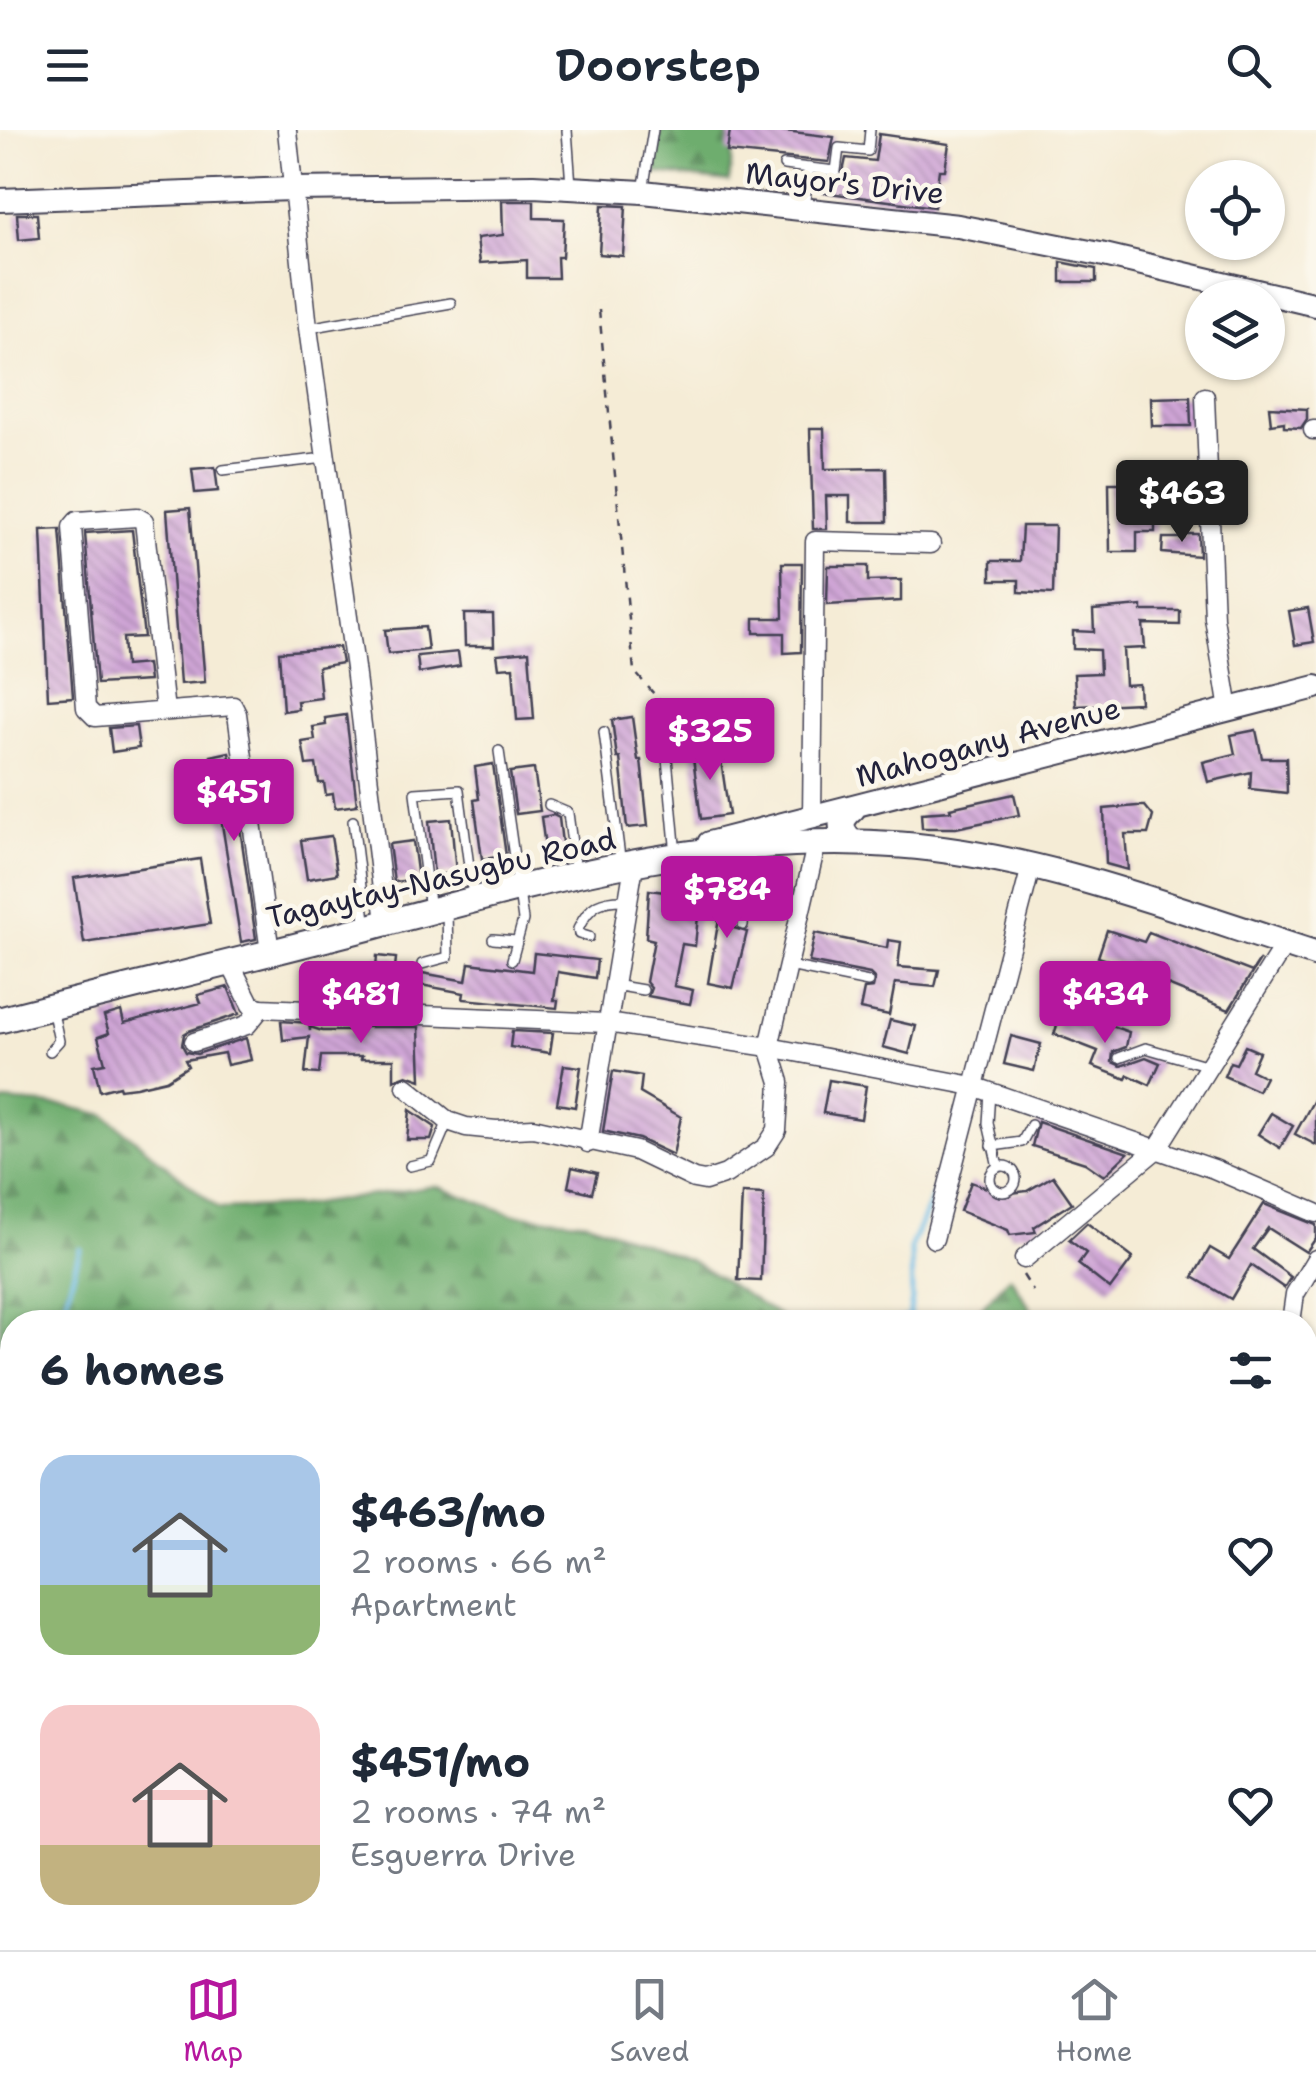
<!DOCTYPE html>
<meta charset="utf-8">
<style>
body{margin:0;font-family:"Shantell Sans",sans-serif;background:#f2f2f3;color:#1f2937;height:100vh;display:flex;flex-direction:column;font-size:38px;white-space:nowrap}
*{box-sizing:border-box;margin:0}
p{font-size:32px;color:#747a83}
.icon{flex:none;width:55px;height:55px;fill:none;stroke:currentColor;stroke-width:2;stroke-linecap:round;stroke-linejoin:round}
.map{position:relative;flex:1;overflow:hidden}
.side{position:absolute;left:0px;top:1180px;width:1318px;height:640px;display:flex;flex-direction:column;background:#fff;border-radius:40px 40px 0 0;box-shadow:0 2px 8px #0004}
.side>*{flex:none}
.controls{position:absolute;left:1185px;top:30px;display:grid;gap:20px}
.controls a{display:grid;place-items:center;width:100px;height:100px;border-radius:50%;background:#fff;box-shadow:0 2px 8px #0004;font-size:50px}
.price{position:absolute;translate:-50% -85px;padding:0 22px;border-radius:10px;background:#b5179e;color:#fff;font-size:32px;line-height:65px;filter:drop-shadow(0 2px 5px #0008)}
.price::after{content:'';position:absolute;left:50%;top:60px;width:30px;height:22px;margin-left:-15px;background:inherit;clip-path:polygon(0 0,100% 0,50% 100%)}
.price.selected{background:#222;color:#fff}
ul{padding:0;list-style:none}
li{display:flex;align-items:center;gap:30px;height:250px;padding:0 40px}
li span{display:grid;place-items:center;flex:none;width:280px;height:200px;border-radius:30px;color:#555}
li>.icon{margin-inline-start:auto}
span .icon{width:120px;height:120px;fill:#fffc;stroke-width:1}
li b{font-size:42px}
h2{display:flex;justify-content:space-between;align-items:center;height:120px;padding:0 40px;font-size:42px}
header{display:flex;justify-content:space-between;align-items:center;height:130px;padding:0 40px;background:#fff;font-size:45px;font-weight:600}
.dock{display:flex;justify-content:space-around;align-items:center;height:140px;border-top:2px solid #e0e1e3;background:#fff;font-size:28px;color:#747a83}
.dock a{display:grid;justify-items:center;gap:5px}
.dock .selected{color:#b5179e}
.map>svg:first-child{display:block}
.forest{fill:url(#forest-firs);stroke:#486854;stroke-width:2.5}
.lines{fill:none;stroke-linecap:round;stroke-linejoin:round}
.stream{stroke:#6bbbe6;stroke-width:5}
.building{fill:url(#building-back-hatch)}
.lane-casing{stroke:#424052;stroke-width:12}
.street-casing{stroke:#424052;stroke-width:21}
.secondary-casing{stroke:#424052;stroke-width:26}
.primary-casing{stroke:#424052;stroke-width:29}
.path{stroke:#424052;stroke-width:2.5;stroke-dasharray:8 8;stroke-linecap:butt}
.lane{stroke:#fff;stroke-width:9}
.street{stroke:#fff;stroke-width:18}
.secondary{stroke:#fff;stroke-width:22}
.primary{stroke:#fff;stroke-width:25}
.labels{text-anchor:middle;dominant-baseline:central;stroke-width:9;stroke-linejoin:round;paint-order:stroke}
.street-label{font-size:30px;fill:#22223b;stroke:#fbf7ec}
</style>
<header><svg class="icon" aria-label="menu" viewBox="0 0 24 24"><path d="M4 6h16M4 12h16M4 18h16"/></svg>Doorstep<svg class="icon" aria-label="search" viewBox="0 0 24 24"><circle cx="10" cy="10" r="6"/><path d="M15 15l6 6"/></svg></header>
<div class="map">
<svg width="1316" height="1820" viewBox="0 0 1316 1820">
<defs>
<pattern id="forest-firs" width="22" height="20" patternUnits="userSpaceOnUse" patternTransform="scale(2.5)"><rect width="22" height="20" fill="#6ead6e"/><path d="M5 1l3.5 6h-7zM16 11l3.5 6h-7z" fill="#5a8c5c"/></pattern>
<pattern id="building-back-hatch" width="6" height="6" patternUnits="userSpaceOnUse" patternTransform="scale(2.5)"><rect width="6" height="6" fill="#cfa5d6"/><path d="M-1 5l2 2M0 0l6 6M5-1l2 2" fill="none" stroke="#a886af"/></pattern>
</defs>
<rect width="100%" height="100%" fill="#fbf7ec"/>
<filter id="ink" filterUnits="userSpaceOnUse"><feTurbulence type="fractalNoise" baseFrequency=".01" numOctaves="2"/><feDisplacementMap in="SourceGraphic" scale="20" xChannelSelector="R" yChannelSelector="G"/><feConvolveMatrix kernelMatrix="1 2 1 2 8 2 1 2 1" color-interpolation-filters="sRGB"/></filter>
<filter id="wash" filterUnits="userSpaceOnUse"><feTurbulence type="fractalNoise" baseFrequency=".0048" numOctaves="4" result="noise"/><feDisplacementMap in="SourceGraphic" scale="40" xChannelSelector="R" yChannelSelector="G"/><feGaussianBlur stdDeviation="2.25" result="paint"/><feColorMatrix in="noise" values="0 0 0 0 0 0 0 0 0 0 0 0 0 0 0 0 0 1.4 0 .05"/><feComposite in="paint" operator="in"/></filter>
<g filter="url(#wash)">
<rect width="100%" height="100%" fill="#f5ecd6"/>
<g class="forest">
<polygon points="661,0 735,0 729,52 656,43"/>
<polygon points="5,971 66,976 105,985 219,1079 299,1076 436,1056 511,1084 588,1092 692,1131 780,1186 781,1192 12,1192 12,1808 1305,1808 1305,1362 1316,1368 1316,1820 0,1820 0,974"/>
<polygon points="1010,1146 1039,1192 969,1192"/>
</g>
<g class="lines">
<g class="stream">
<polyline points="60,1192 80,1119"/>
<polyline points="892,1192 909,1187 912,1170 911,1116 942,1045"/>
<polyline points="0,1323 12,1304"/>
<polyline points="0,1350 12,1365"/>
<polyline points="166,1808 169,1820"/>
<polyline points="923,1808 928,1820"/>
</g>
</g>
<g id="blocks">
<g class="building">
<polygon points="730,0 785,1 834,7 829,32 727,22"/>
<polygon points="879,4 949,14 945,40 939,40 934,77 814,61 816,47 842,47 846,28 875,31"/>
<polygon points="502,71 534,71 534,88 564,89 562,127 557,127 558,148 527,148 527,130 480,133 477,108 503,105"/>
<polygon points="602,75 626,76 623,126 599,124"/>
<polygon points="17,84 37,84 39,108 19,110"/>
<polygon points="1061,132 1096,139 1096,152 1061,152"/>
<polygon points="1190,267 1191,296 1152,296 1151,268"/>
<polygon points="1269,277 1307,279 1307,289 1301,298 1284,297 1284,292 1271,294"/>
<polygon points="810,298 824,298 825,339 886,338 887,392 850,392 850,366 826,366 827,399 813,399"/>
<polygon points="215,337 218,361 195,363 192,339"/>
<polygon points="1109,353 1136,353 1136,358 1196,358 1196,379 1155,379 1155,402 1137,402 1137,422 1110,422"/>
<polygon points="190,378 205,552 180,554 167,380"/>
<polygon points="1022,396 1055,396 1053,464 1019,462 1019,450 991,450 991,431 1020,431"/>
<polygon points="60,399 73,567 48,569 41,400"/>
<polygon points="132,400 144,507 123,508 125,536 147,534 149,551 97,554 85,403"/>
<polygon points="1184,404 1198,404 1199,426 1162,423 1163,408 1184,408"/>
<polygon points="782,433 802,433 801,522 784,523 784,503 754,503 754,488 783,488"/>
<polygon points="828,436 868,436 868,451 901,450 901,471 827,475"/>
<polygon points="1142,476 1142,481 1180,481 1180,495 1143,494 1145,518 1123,519 1125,555 1139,554 1140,573 1076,576 1074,544 1100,543 1099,520 1073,519 1073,501 1094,502 1093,480"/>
<polygon points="1308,478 1314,512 1295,515 1289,481"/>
<polygon points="464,484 493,484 494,516 465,516"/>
<polygon points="425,497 428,520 388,524 385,500"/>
<polygon points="339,517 342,533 318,537 321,568 297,571 298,579 283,581 279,522"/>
<polygon points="529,521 534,589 517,590 513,537 499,538 497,524"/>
<polygon points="458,522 460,536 419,543 417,526"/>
<polygon points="346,585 357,675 335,678 333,664 326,665 324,653 319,653 316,634 306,635 302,612 315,610 313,597 326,595 325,588"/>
<polygon points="632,587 638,630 641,630 648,696 627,698 620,628 617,628 612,590"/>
<polygon points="136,596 139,618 112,622 109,598"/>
<polygon points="1256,600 1262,628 1286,628 1287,663 1250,659 1251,642 1208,652 1203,632 1235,624 1231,605"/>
<polygon points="719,617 729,685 701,689 692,620"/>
<polygon points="229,622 256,809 241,812 211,626"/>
<polygon points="493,634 506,726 482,729 474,670 479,669 475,637"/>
<polygon points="534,639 540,681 516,684 510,642"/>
<polygon points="1014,664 1019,685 956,698 922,698 921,683 951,681 950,678"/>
<polygon points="1137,676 1145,676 1153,686 1148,704 1125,704 1128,740 1106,734 1104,679"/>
<polygon points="553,685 559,688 564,730 547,732 541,687"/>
<polygon points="451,689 456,743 434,745 429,691"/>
<polygon points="331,706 337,744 307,749 301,710"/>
<polygon points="413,711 418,749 394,752 389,714"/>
<polygon points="200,729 210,794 84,813 74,748"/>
<polygon points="725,752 739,755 734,798 747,802 733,858 708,853"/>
<polygon points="689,754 701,756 695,816 682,814 674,856 693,860 690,874 648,866 651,858 646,852 654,810 646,808 649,760 688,765"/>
<polygon points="1107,800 1144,812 1149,802 1252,842 1260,830 1229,880 1133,841 1134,838 1098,827"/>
<polygon points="815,803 887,818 888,810 901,812 898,837 939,840 935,857 895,853 889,885 860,879 864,859 873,858 875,849 870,844 809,832"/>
<polygon points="534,823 597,830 595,848 558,842 554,870 558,870 557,878 463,869 464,863 394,850 393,858 342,854 342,864 321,864 320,844 349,843 350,836 376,838 377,826 396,828 395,838 466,851 469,833 532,841"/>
<polygon points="228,857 239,884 189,901 184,904 182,915 186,922 197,924 246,908 251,930 227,935 224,923 185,930 188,936 166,950 136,957 120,959 119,956 100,961 94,935 105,933 98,907 109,903 104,886 121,881 124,893 201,873 198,865"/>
<polygon points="1063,879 1129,902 1126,917 1113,922 1112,932 1121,936 1146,927 1160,933 1150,955 1128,945 1126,949 1092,936 1098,921 1054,904"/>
<polygon points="890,890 916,896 909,924 883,917"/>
<polygon points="281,891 309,893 310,901 310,897 322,901 362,901 362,897 419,897 421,950 407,945 394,950 394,929 361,929 362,926 321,926 319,944 305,943 309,907 283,910"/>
<polygon points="512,901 553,903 550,923 510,917"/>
<polygon points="1011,906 1041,914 1034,941 1004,934"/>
<polygon points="1245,916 1259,922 1251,940 1265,947 1258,961 1224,946 1230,932 1236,934"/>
<polygon points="564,935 581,937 575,977 557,974"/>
<polygon points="613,941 642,946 640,963 681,987 673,1025 639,1009 603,1001"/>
<polygon points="829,950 866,956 861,989 823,983"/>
<polygon points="1316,966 1316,1015 1295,1004"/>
<polygon points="410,980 435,997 431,1010 407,1010"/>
<polygon points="1271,983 1293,996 1280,1018 1258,1004"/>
<polygon points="1038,992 1128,1023 1104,1046 1085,1033 1032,1016"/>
<polygon points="572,1037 597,1043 592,1063 568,1057"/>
<polygon points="1053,1046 1072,1073 1034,1097 1036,1102 1010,1105 1008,1100 960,1081 971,1052 1003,1064 1027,1061"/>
<polygon points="742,1063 764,1064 761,1151 738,1150"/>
<polygon points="1264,1074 1316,1095 1316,1108 1306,1122 1268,1098 1253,1119 1291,1147 1284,1158 1251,1135 1231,1169 1193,1147 1210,1118 1229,1129"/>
<polygon points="1087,1093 1133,1128 1110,1159 1078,1134 1086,1123 1069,1110"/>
</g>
</g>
</g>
<g filter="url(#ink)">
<use href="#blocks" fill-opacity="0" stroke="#424052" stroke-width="2.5"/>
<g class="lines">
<g class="lane-casing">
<g id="lane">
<polyline points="567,0 571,56"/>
<polyline points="784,35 809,38"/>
<polyline points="643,61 653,0"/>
<polyline points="804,78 809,38 836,41 839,18 868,21 870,0"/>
<polyline points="308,198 451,173"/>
<polyline points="223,340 325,328"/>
<polyline points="662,574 676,725"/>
<polyline points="604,602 621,735"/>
<polyline points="499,621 523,790 512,830"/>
<polyline points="549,675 568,683 576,744"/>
<polyline points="353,691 366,798"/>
<polyline points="430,780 415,663 459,660 473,767"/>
<polyline points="743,795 751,719"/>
<path d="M 589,807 L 579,804 L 578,799 C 590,774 601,769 628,770"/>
<polyline points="493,809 516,811"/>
<polyline points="422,834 448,827 447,781"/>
<polyline points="789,836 868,852"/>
<polyline points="614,855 643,860"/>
<polyline points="50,921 59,911 52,878"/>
<polyline points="1119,928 1146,918 1209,936"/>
<polyline points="990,962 988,993 998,1037"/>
<polyline points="992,1016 1022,1012 1031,995"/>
<polyline points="410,1036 431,1031 448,991"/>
<circle cx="1003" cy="1049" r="13"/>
</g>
</g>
<g class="street-casing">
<g id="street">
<polyline points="287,0 308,198 355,538 386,792"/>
<polyline points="1205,267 1214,488 1229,580"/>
<polyline points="1313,300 1316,300"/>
<polyline points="165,581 144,391 137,387 77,391 72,397 86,578 95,587 233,576 237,584 270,822"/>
<polyline points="812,688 815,411 931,414"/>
<polyline points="230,833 251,875 261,878 607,893 769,917 973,956 1214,1039 1316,1083"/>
<polyline points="194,912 247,895 261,878"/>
<polyline points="406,957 448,991 466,997 496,1000 533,998 636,1021 694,1049 705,1051 726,1044 766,1017 777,1000 780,952 769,917 817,711"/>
<polyline points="588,1013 634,735"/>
<polyline points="934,1109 1031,737"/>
<polyline points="1024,1129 1157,1019 1285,814"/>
<polyline points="1291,1192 1295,1164 1316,1129"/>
<polyline points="1305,1218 1316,1230"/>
</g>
</g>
<g class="secondary-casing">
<g id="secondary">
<polyline points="0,70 292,59 533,56 643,62 958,96 1100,124 1316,175"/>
<polyline points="709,713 1316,557"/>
</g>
</g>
<g class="primary-casing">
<g id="primary">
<path d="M 850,711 C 839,699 839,690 852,679"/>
<path d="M 0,890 C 124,858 249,829 374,796 C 544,751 722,700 901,715 C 1043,726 1181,781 1316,824"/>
</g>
</g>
<g class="path">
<polyline points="599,180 634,541 655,565"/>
<polyline points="1023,1145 1033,1161"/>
</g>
<use href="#lane" class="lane"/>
<use href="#street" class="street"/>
<use href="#secondary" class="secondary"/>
<use href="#primary" class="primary"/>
</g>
</g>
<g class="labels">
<g class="street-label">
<text transform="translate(845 53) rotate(6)">Mayor's Drive</text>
<text transform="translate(988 612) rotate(-15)">Mahogany Avenue</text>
<text transform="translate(441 748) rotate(-13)">Tagaytay-Nasugbu Road</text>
</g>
</g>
</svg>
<div class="controls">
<a><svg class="icon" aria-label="locate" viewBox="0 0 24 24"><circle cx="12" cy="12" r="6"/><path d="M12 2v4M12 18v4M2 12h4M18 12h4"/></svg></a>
<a><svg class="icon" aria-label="layers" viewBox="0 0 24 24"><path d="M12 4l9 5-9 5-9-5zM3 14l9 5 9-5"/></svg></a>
</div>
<b class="price selected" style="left:1182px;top:415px">$463</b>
<b class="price" style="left:710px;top:653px">$325</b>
<b class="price" style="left:234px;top:714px">$451</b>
<b class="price" style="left:727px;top:811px">$784</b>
<b class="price" style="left:361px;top:916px">$481</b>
<b class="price" style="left:1105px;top:916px">$434</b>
<section class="side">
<h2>6 homes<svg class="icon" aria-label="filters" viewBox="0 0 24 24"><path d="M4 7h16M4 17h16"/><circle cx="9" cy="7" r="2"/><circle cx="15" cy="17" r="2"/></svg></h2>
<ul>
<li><span style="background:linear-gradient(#a9c7e8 65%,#8fb573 0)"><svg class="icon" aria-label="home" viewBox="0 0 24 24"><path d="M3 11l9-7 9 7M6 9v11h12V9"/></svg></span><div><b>$463/mo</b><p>2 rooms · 66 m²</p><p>Apartment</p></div><svg class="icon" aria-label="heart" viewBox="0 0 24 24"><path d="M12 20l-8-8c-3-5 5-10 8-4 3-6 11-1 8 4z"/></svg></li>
<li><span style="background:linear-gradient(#f6c9c9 70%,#c2b280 0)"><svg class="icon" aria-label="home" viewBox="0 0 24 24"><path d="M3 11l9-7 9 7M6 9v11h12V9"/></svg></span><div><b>$451/mo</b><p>2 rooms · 74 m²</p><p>Esguerra Drive</p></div><svg class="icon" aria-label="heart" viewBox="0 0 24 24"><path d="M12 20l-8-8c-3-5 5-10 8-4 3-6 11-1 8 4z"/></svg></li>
</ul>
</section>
</div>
<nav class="dock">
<a class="selected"><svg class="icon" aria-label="map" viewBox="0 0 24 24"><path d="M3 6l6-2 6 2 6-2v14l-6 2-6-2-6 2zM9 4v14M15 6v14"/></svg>Map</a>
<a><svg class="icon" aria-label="saved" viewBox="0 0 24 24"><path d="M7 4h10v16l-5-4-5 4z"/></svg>Saved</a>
<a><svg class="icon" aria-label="home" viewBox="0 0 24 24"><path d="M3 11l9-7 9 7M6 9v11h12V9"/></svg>Home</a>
</nav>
